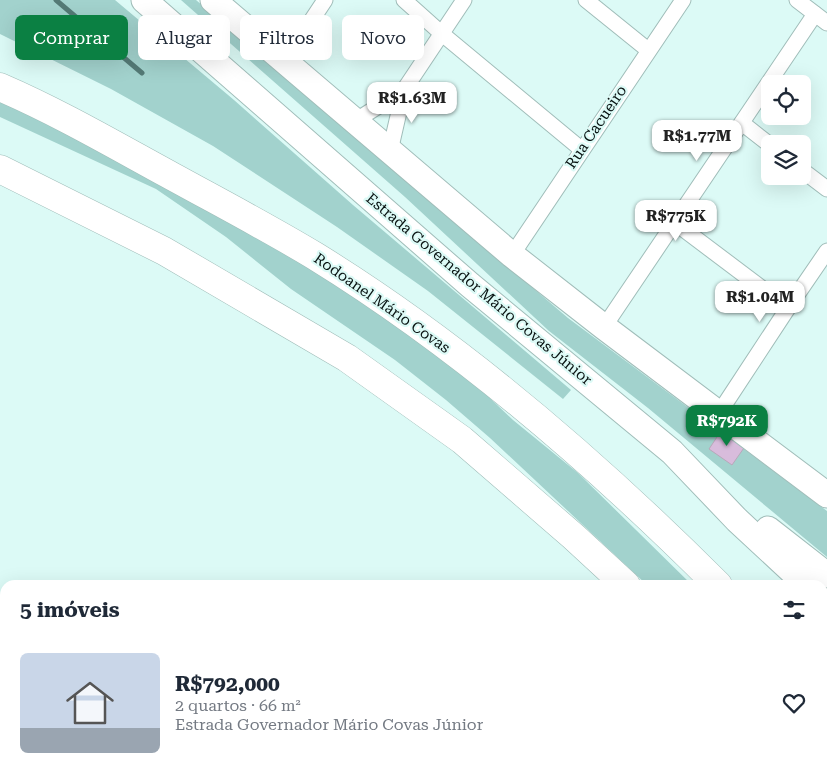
<!DOCTYPE html>
<html lang="pt">
<meta charset="utf-8">
<style>
body{margin:0;font-family:"Roboto Serif",serif;background:#f6f6f7;color:#1f2937;height:100vh;display:flex;flex-direction:column;font-size:19px;white-space:nowrap}
*{box-sizing:border-box;margin:0}
p{font-size:16px;color:#747a83}
.icon{flex:none;width:28px;height:28px;fill:none;stroke:currentColor;stroke-width:2;stroke-linecap:round;stroke-linejoin:round}
.map{position:relative;flex:1;overflow:hidden}
.sheet{position:absolute;left:0px;top:580px;width:828px;height:195px;display:flex;flex-direction:column;background:#fff;border-radius:15px 15px 0 0;box-shadow:0 5px 20px #0002}
.sheet>*{flex:none}
.guide{position:absolute;left:15px;top:15px;width:500px;height:45px;display:flex;gap:10px}
.buttons{position:absolute;left:761px;top:75px;display:grid;gap:10px}
.buttons a{display:grid;place-items:center;width:50px;height:50px;border-radius:8px;background:#fff;box-shadow:0 5px 20px #0002;font-size:25px}
.price{position:absolute;translate:-50% -42px;padding:0 11px;border-radius:10px;background:#fff;color:#222;font-size:16px;line-height:32px;filter:drop-shadow(0 1px 2px #0008)}
.price::after{content:'';position:absolute;left:50%;top:30px;width:15px;height:11px;margin-left:-8px;background:inherit;clip-path:polygon(0 0,100% 0,50% 100%)}
.price.on{background:#0b8043;color:#fff}
ul{padding:0;list-style:none}
li{display:flex;align-items:center;gap:15px;height:125px;padding:0 20px}
li+li{border-top:1px solid #e0e1e3}
li span{display:grid;place-items:center;flex:none;width:140px;height:100px;border-radius:8px;color:#555}
li>.icon{margin-inline-start:auto}
span .icon{width:60px;height:60px;fill:#fffc;stroke-width:1}
li b{font-size:21px}
h2{display:flex;justify-content:space-between;align-items:center;height:60px;padding:0 20px;font-size:21px}
.pill{padding:0 18px;border-radius:8px;background:#fff;box-shadow:0 5px 20px #0002;font-size:18px;line-height:45px}
.pill.on{background:#0b8043;color:#fff}
.map>svg:first-child{display:block}
.green{fill:#a2d2cd}
.lines{fill:none;stroke-linecap:round;stroke-linejoin:round}
.stream{stroke:#547a76;stroke-width:5}
.building{fill:#d8bcdc;stroke:#b8a8ba}
.minor-casing{stroke:#a0bdb9;stroke-width:17}
.trunk-casing{stroke:#a0bdb9;stroke-width:27}
.motorway-casing{stroke:#a0bdb9;stroke-width:29}
.minor{stroke:#fff;stroke-width:15}
.trunk{stroke:#fff;stroke-width:25}
.motorway{stroke:#fff;stroke-width:28}
.labels{text-anchor:middle;dominant-baseline:central;stroke-width:4.5;stroke-linejoin:round;paint-order:stroke}
.street-label{font-size:15px;fill:#071110;stroke:#dcfaf6}
</style>
<div class="map">
<svg width="827" height="775" viewBox="0 0 827 775">
<rect width="100%" height="100%" fill="#dcfaf6"/>
<g class="green">
<polygon points="0,0 115,0 234,100 353,205 571,390 563,399 428,291 337,227 213,146 111,89 0,34"/>
<polygon points="181,0 196,0 568,318 827,511 827,557 648,408 549,331 405,197"/>
<polygon points="0,81 127,143 448,358 513,420 578,473 692,585 647,585 490,438 446,400 395,360 291,289 226,237 156,189 0,117"/>
<polygon points="823,722 827,727 827,775 824,775 819,770 822,770"/>
</g>
<g class="lines">
<g class="stream">
<polyline points="56,0 142,73"/>
<polyline points="648,770 652,775"/>
</g>
</g>
<polygon class="building" points="723,428 746,445 732,465 709,449"/>
<g class="lines">
<g class="minor-casing">
<g id="minor">
<polyline points="404,0 441,33 581,149"/>
<polyline points="586,0 648,50"/>
<polyline points="797,0 827,23"/>
<polyline points="284,62 325,0"/>
<polyline points="355,121 404,90"/>
<polyline points="742,123 770,145"/>
<polyline points="390,151 404,90 464,0"/>
<polyline points="802,170 827,189"/>
<polyline points="674,222 788,308"/>
<polyline points="512,255 683,0"/>
<polyline points="604,327 815,14"/>
<polyline points="719,413 788,308 827,251"/>
</g>
</g>
<g class="trunk-casing">
<g id="trunk">
<polyline points="144,0 470,285 672,452 737,520 807,585"/>
<polyline points="213,0 512,255 604,327 827,495"/>
<polyline points="768,529 827,575"/>
<polyline points="822,600 827,604"/>
</g>
</g>
<g class="motorway-casing">
<g id="motorway">
<path d="M 0,87 C 58,112 113,144 168,174 C 217,201 267,227 315,256 C 461,346 597,464 718,585"/>
<polyline points="0,169 164,251 347,358 462,440 574,537 626,585"/>
<polyline points="822,699 827,704"/>
<polyline points="775,770 779,775"/>
<polyline points="803,770 807,775"/>
</g>
</g>
<use href="#minor" class="minor"/>
<use href="#trunk" class="trunk"/>
<use href="#motorway" class="motorway"/>
</g>
<g class="labels">
<g class="street-label">
<text transform="translate(596 127) rotate(-56)">Rua Cacueiro</text>
<text transform="translate(479 289) rotate(40)">Estrada Governador Mário Covas Júnior</text>
<text transform="translate(382 303) rotate(35)">Rodoanel Mário Covas</text>
</g>
</g>
</svg>
<div class="buttons">
<a><svg class="icon" aria-label="locate" viewBox="0 0 24 24"><circle cx="12" cy="12" r="6"/><path d="M12 2v4M12 18v4M2 12h4M18 12h4"/></svg></a>
<a><svg class="icon" aria-label="layers" viewBox="0 0 24 24"><path d="M12 4l9 5-9 5-9-5zM3 14l9 5 9-5"/></svg></a>
</div>
<b class="price" style="left:412px;top:124px">R$1.63M</b>
<b class="price" style="left:697px;top:162px">R$1.77M</b>
<b class="price" style="left:676px;top:242px">R$775K</b>
<b class="price" style="left:760px;top:323px">R$1.04M</b>
<b class="price on" style="left:727px;top:447px">R$792K</b>
<div class="guide">
<a class="pill on">Comprar</a>
<a class="pill">Alugar</a>
<a class="pill">Filtros</a>
<a class="pill">Novo</a>
</div>
<section class="sheet">
<h2>5 imóveis<svg class="icon" aria-label="filters" viewBox="0 0 24 24"><path d="M4 7h16M4 17h16"/><circle cx="9" cy="7" r="2"/><circle cx="15" cy="17" r="2"/></svg></h2>
<ul>
<li><span style="background:linear-gradient(#c9d6e8 75%,#9aa5b1 0)"><svg class="icon" aria-label="home" viewBox="0 0 24 24"><path d="M3 11l9-7 9 7M6 9v11h12V9"/></svg></span><div><b>R$792,000</b><p>2 quartos · 66 m²</p><p>Estrada Governador Mário Covas Júnior</p></div><svg class="icon" aria-label="heart" viewBox="0 0 24 24"><path d="M12 20l-8-8c-3-5 5-10 8-4 3-6 11-1 8 4z"/></svg></li>
</ul>
</section>
</div>
